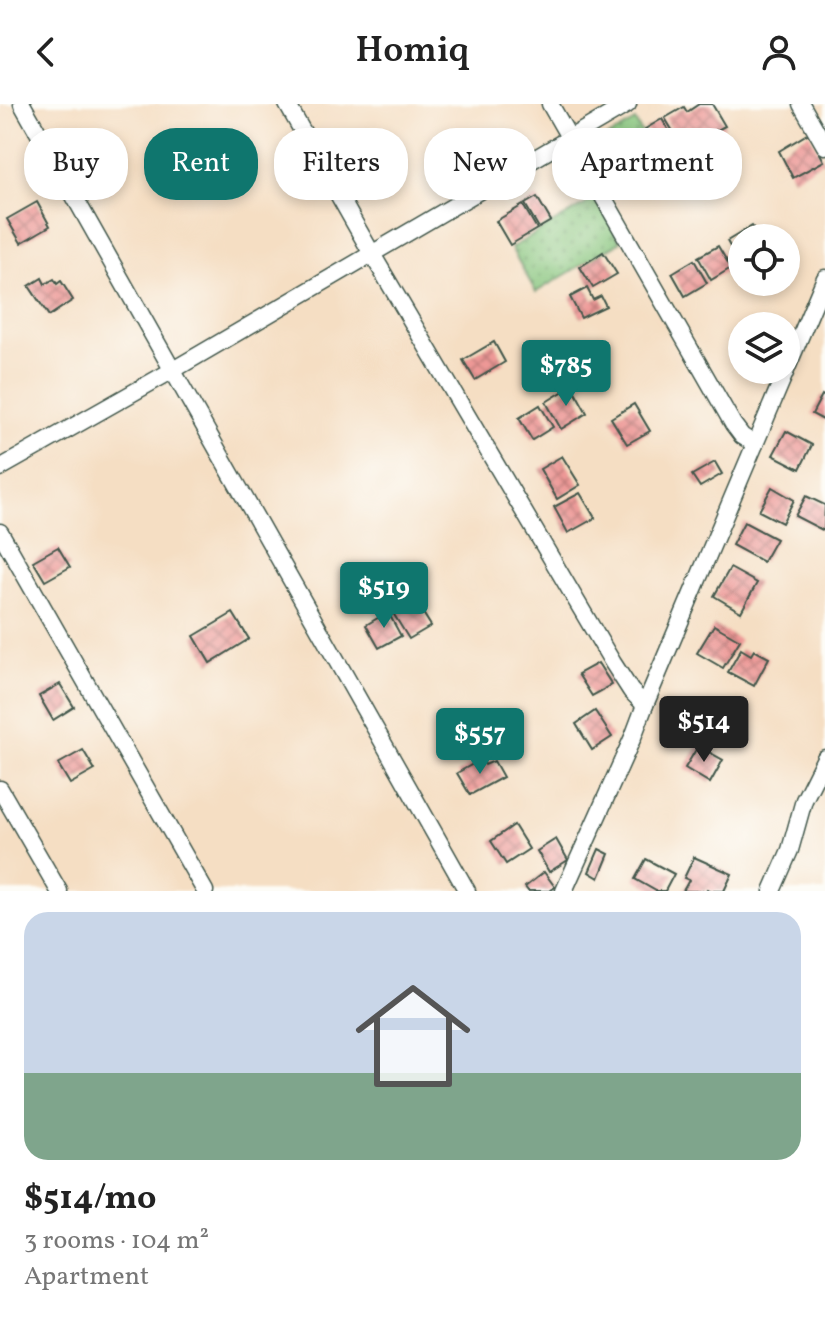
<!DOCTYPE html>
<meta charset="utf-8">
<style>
body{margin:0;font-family:Vollkorn,serif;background:#f2f2f2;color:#222;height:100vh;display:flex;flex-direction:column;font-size:30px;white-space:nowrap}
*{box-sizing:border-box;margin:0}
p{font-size:26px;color:#767676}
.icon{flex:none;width:44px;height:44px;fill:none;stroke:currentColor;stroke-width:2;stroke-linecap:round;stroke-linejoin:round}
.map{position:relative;height:787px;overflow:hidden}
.sheet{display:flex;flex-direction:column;background:#fff;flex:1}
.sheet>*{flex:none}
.banner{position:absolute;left:24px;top:24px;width:778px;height:72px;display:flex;gap:16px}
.controls{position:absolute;left:728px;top:120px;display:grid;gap:16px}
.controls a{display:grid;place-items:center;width:72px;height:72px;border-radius:50%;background:#fff;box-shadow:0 4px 12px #0003;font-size:40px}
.price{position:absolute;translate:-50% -68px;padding:0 18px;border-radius:8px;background:#0f766e;color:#fff;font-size:26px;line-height:52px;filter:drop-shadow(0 2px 4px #0008)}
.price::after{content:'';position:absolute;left:50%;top:48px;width:24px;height:18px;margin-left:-12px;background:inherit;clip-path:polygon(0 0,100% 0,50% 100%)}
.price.selected{background:#222;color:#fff}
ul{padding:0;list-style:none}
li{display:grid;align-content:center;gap:16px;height:424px;padding:0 24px}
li+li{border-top:2px solid #e0e0e0}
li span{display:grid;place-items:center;height:248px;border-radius:24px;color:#555}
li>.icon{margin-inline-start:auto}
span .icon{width:144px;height:144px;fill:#fffc;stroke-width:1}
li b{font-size:34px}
.chip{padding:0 28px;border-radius:32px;background:#fff;box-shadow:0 4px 12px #0003;font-size:28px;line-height:72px}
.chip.selected{background:#0f766e;color:#fff}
header{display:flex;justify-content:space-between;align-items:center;height:104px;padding:0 24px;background:#fff;font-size:36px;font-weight:600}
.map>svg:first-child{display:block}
.grass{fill:url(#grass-dots);stroke:#528058;stroke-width:2}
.building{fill:url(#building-cross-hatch)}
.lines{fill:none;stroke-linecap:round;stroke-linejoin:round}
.street-casing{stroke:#3f5549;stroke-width:19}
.street{stroke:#fff;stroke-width:16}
</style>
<header><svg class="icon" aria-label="back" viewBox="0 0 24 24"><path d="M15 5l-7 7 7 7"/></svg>Homiq<svg class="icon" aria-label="person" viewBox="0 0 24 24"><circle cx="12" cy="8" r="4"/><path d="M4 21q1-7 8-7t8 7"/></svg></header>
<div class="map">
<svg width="825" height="787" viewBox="0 0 825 787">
<defs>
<pattern id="grass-dots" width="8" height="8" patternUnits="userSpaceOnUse" patternTransform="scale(2)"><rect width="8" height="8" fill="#86c47b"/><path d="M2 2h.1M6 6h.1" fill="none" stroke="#6da066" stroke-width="1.8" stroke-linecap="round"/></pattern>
<pattern id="building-cross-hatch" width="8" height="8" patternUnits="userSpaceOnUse" patternTransform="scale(2)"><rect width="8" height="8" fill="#ed9896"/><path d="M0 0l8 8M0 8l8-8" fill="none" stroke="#bf7d7b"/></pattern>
</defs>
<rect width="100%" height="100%" fill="#fdfcf7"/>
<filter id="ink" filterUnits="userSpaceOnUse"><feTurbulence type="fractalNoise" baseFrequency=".0125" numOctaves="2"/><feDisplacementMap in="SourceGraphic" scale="16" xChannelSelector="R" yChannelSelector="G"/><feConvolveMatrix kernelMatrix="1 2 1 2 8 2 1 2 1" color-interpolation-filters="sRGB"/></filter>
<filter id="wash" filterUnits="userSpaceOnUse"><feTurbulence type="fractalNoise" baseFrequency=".006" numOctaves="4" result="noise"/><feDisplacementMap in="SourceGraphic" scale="32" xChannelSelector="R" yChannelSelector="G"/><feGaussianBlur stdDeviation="1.8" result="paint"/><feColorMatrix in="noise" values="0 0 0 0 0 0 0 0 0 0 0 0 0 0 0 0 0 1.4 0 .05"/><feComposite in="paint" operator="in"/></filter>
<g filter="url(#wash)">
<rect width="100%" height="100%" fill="#f5dec3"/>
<g class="grass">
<polygon points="635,17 645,35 600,62 590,44"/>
<polygon points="596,94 620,138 536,188 511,144"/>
</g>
<g id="blocks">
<g class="building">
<polygon points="699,0 712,0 725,22 702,34 699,28 680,39 665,14 684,3 687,8"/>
<polygon points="662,15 677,41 660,51 645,25"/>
<polygon points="809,29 824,57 793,74 779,47"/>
<polygon points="643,36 655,57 631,72 619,51"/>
<polygon points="537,93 551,117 539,124 525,100"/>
<polygon points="37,98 50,122 21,139 7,115"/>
<polygon points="523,101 537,125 510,141 496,117"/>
<polygon points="752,122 760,134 742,134 742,157 739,159 727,137"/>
<polygon points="718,142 731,164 711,176 698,153"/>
<polygon points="603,148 617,170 593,184 580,163"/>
<polygon points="694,156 707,179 685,192 672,169"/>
<polygon points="42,174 45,180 54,175 57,180 61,177 73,196 49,212 29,182"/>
<polygon points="587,184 593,196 601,192 606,202 581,214 570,193"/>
<polygon points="494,238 505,258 475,276 463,256"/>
<polygon points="572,282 587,309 561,325 546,298"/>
<polygon points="822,291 825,293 825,317 812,310"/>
<polygon points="634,300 650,327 627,340 611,314"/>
<polygon points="540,301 553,323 532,336 519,314"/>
<polygon points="786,327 812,341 800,365 773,351"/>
<polygon points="562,352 580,381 557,395 540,365"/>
<polygon points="715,358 722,370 700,383 692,371"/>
<polygon points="772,383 794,396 782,419 759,407"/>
<polygon points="580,389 595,414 568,429 554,403"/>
<polygon points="806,392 825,401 824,427 795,412"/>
<polygon points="744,418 776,435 763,458 732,441"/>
<polygon points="58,443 70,463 45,477 33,457"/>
<polygon points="730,464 757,479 741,508 714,492"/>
<polygon points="415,496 431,522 409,535 393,509"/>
<polygon points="388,508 401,532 379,544 366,521"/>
<polygon points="233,509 249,535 210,559 194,532"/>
<polygon points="714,521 740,536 723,564 697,549"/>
<polygon points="741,545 751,551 754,546 769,554 754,582 728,568"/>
<polygon points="598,559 612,581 592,592 578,570"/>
<polygon points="60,580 74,603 53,616 39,592"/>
<polygon points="675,605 696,616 685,636 664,625 667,618 664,612 666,609 672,610"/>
<polygon points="595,607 612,633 592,646 576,620"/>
<polygon points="698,642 723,656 710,679 685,664"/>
<polygon points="83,646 95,666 70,680 58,660"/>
<polygon points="482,655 485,661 494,657 503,673 470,691 457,669"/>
<polygon points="514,721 529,745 506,760 491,737"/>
<polygon points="556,735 568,756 549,768 537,747"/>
<polygon points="599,745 609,750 599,774 589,768"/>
<polygon points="694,753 732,770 724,787 712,787 707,785 706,787 683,787 689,776 684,774"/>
<polygon points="646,755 674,770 665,787 656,787 635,775"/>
<polygon points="544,768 555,783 550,787 528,787 525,783"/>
</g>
</g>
</g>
<g filter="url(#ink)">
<use href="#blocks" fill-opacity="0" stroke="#3f5549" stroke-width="2"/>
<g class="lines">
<g class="street-casing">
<g id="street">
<polyline points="22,0 467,787"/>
<polyline points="287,0 372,150 613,559 631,587 645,601"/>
<polyline points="550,0 733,320 742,332 755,340"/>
<polyline points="801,0 825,42"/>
<polyline points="0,364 173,266 628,0"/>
<polyline points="0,428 205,787"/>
<polyline points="0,685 59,787"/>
<polyline points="564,787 633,633 645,601 825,174"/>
<polyline points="772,787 790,746 804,696 825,654"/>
</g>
</g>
<use href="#street" class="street"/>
</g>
</g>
</svg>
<div class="controls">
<a><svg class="icon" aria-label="locate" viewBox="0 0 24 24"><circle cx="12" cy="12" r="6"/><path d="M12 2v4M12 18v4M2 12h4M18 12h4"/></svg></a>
<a><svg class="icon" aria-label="layers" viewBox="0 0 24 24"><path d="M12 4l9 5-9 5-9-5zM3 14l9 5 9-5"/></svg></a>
</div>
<b class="price" style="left:566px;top:304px">$785</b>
<b class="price" style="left:384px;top:526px">$519</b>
<b class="price selected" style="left:704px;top:660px">$514</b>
<b class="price" style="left:480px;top:672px">$557</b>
<div class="banner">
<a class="chip">Buy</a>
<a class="chip selected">Rent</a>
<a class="chip">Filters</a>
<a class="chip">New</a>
<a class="chip">Apartment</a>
</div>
</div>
<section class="sheet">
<ul>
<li><span style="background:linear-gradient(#c9d6e8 65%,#7fa58c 0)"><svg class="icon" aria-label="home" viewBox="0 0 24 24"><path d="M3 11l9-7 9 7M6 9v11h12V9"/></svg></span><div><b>$514/mo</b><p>3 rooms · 104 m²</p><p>Apartment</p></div></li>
</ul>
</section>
